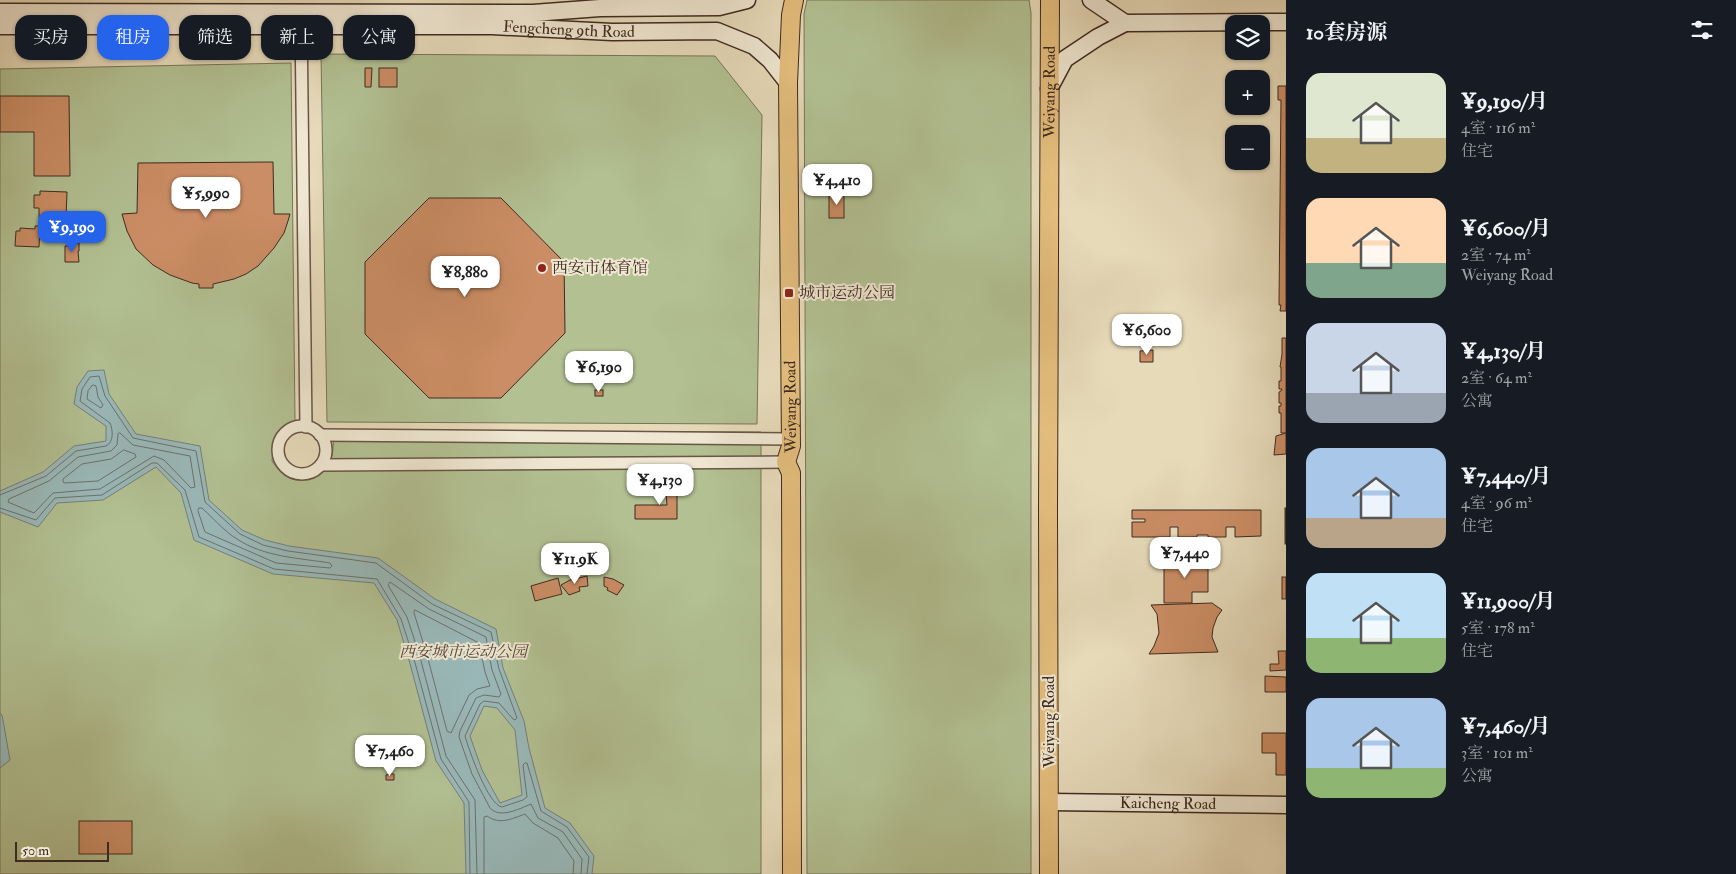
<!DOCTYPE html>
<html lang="zh">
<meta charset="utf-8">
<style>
body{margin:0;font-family:"IM FELL Double Pica","Noto Serif SC",serif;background:#20242c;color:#f1f3f6;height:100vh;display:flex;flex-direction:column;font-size:19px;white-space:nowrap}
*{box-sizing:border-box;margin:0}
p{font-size:16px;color:#9ea1a6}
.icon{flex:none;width:28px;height:28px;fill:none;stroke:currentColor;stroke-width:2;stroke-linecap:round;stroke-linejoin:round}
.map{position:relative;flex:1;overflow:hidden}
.sheet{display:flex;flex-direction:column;background:#171b24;width:450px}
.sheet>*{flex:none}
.hud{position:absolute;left:15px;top:15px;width:475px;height:45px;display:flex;gap:10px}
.buttons{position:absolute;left:1225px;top:15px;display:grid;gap:10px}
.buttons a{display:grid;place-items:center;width:45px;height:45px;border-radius:10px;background:#171b24;box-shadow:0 1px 4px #0004;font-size:25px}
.scale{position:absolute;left:15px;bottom:12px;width:94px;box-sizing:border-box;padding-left:5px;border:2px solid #3f2a20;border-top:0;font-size:14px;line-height:18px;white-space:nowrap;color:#3f2a20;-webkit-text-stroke:4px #efe7d2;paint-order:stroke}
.price{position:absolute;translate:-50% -42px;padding:0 11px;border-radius:10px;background:#fff;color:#222;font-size:16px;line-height:32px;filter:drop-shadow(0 1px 2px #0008)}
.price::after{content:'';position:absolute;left:50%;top:30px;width:15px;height:11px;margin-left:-8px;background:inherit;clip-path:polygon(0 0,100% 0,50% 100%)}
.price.on{background:#2563eb;color:#fff}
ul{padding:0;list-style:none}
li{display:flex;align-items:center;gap:15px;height:125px;padding:0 20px}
li span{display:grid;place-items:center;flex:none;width:140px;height:100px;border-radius:15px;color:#555}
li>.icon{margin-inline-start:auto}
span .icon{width:60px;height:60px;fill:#fffc;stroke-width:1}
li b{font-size:21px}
h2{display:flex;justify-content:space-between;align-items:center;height:60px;padding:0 20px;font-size:21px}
.chip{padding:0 18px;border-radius:15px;background:#171b24;box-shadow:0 1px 4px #0004;font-size:18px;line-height:45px}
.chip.on{background:#2563eb;color:#fff}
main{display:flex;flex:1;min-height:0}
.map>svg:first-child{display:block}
.green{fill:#b2c092;stroke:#787559}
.water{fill:#99b8b8;stroke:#757f7b;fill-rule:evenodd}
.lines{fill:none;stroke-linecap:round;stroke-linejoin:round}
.shore{stroke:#6c716c;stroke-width:1}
.building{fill:#cb8d65;stroke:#3f2a20}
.street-casing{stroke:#695646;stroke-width:14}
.secondary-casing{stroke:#3f2a20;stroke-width:19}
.primary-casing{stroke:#3f2a20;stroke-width:20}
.street{stroke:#efe7d2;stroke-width:11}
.secondary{stroke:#efe7d2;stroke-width:16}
.primary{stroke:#e3bd7c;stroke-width:18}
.poi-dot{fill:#8f2418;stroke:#efe7d2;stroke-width:2}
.labels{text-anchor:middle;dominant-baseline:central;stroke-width:4;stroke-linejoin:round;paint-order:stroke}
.street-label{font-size:16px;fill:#3f2a20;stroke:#efe7d2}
.poi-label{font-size:16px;fill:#3f2a20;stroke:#efe7d2;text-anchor:start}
.park-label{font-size:16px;font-style:italic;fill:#564837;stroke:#efe7d2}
</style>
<main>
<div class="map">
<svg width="1286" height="874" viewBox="0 0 1286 874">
<rect width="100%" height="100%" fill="#e6dab9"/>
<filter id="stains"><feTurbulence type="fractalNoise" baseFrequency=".004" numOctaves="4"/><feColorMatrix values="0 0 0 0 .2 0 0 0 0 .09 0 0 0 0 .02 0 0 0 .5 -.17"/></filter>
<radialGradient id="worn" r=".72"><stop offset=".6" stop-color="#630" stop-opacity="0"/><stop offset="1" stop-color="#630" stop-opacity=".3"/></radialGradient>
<g class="green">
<polygon points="807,0 1029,0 1031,13 1031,874 807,874 804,14"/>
<polygon points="321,54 715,56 762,115 757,424 327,422"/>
<path d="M 291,63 L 295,421 C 274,433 274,437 272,461 C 277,468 283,476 292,479 C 307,483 326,473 331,459 C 334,451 333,439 334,431 L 761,432 L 761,874 L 0,874 L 0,69 Z"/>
</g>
<g class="water">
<path d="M 104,370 L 109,394 L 136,434 L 200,446 L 209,500 L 242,530 L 265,540 L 289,546 L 378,558 L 435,599 L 496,629 L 503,668 L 524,721 L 529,748 L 545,808 L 570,823 L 594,856 L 592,874 L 466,874 L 464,803 L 436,761 L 409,660 L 397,620 L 374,583 L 273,574 L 194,540 L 181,493 L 156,467 L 103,500 L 57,503 L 38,527 L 0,512 L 0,491 L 43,472 L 74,446 L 106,441 L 106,426 L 74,404 L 77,387 L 88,371 ZM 484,706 L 497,708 L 515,730 L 522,795 L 500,803 L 482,770 L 470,736 Z"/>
<polygon points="0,713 2,715 10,760 0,768"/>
</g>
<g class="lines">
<g class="shore">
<polygon points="93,385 96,386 98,397 103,405 101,408 87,399 88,391"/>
<polygon points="120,433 133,445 190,456 195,487 191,488 164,460 154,456 100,489 53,493 34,513 8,502 9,499 49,481 78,457 111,451 117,445 118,434"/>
<polygon points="124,450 135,454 136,457 98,481 65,483 63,482 63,479 82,464 111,459"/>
<path d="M 0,495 L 46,476 L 76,451 L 106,446 C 114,442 113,430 110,423 L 80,401 L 82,389 L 90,377 L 99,376 L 105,396 L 133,438 L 196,451 L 205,502 L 240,534 L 263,545 L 288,551 L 376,563 L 432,604 L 491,632 L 499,669 L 517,718 L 515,720 L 513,719 L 499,703 L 484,701 L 480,704 L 465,736 C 469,750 488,805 502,807 L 523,800 L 527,797 L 523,765 L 525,763 L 527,763 L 541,811 L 567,827 L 589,857 L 587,874"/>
<polyline points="0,508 36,520 55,498 102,495 152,463 157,463 185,490 199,537 274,569 377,579 401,619 414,659 441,759 469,802 470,874"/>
<path d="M 199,508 L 202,508 C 213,518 224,531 237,539 C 264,557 299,558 330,563 L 332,566 L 330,568 L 276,563 L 205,532 L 198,511 Z"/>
<polygon points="415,610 479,643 485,672 490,686 477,689 469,695 451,733 447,731 427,655 414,613"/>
<path d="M 477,874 L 475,800 L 446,756 L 420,657 L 407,617 L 388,585 L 390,582 L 429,609 L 486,637 L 492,670 L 501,694 L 499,697 L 484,695 L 476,698 L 460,731 L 459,737 L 472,774 L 490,808 C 500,819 519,809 531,804 L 538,818 L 563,832 L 582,859 L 581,874"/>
<path d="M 484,874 L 484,817 L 487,816 C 500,825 511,819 525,814 L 533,823 L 558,838 L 574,861 L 573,874"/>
</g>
</g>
<g class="building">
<polygon points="365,68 372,68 371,87 365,87"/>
<rect x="379" y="68" width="18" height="19"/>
<polygon points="1278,86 1286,86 1286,311 1280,311 1281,305 1279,305 1281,100 1278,100"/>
<polygon points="0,96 69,96 70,176 34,176 34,132 0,132"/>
<polygon points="273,162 274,214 290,214 288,221 284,233 274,248 258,266 246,274 234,279 213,284 213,288 199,288 199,284 192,283 170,275 153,265 136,249 127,231 122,214 137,213 138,163"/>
<polygon points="40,191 67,192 66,218 39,218 39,208 34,208 34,195 40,195"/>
<rect x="829" y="195" width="15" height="23"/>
<polygon points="429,198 501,198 564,262 565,333 501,398 429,398 365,334 365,262"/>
<polygon points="35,226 40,226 39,247 15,246 16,231 20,231 20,228 35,229"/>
<polygon points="79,243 79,251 78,251 79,262 65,262 65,246 69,246 69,244"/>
<polygon points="1282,338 1286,338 1286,433 1281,433 1281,413 1279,413 1279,406 1281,406 1281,403 1279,403 1279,392 1281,391 1282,389 1279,389 1279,381 1281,381 1281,367 1280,367 1282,354"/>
<polygon points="1153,350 1153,362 1140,362 1140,351"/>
<rect x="595" y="390" width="8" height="6"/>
<polygon points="1286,433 1286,454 1274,455 1276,436"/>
<polygon points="677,484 677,519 635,519 635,505 667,505 666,493 656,493 656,485"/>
<rect x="1285" y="508" width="1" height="36"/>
<polygon points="1132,510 1261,510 1261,536 1235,537 1235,527 1226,527 1226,537 1208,537 1208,535 1197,535 1197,537 1178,537 1178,527 1170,527 1170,537 1132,537 1132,522 1145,522 1145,519 1132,519"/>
<polygon points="1164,558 1208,558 1208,592 1192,592 1192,603 1164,603"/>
<polygon points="587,576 588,586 579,587 580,591 569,595 561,585 570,580"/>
<polygon points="604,577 613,579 624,585 617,595 607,590 608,588 604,586"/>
<rect x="1282" y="577" width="4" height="22"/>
<polygon points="558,578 562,594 535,601 531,586"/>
<polygon points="1212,603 1222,610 1217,617 1213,628 1212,637 1218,652 1149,654 1154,646 1159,633 1157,614 1151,605"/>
<polygon points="1278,651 1286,651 1286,670 1270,671 1270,664 1279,664"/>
<polygon points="1265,676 1286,677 1286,692 1265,692"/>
<polygon points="1262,733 1286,733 1286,775 1276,775 1276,753 1262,753"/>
<polygon points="391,774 394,774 394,780 386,780 386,775"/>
<rect x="79" y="821" width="53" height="33"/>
</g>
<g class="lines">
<g class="street-casing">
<g id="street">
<polyline points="301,20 306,427"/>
<circle cx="302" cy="450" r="24"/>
<polyline points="320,435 791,439"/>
<polyline points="321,465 786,462"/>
</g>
</g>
<g class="secondary-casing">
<g id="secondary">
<polyline points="1091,0 1125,23 1286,22"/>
<polyline points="0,12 533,13 600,8 719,7 747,0"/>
<path id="s1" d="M 0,26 L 492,26 L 612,32 L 717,31 L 754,46 L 770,60 L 788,83"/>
<polyline points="1049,89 1065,59 1098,37 1125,23"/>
<path id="s2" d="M 1049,802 L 1286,805"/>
</g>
</g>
<g class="primary-casing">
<g id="primary">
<path id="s3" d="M 792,874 L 791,473 L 786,462 L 791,446 L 788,83 L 791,15 L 794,0"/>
<path id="s4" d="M 1049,874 L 1048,512 L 1050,0"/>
</g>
</g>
<use href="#street" class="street"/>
<use href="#secondary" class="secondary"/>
<use href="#primary" class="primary"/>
</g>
<g class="poi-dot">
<circle cx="542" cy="268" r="5"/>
<rect x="784" y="288" width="10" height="10" rx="2.5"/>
</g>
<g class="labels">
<g class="street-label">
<text stroke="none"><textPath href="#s1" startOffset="569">Fengcheng 9th Road</textPath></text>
<text stroke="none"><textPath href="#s4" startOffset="782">Weiyang Road</textPath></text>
<text stroke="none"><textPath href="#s3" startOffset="469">Weiyang Road</textPath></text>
<text transform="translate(1049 722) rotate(-90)">Weiyang Road</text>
<text stroke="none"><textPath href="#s2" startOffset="119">Kaicheng Road</textPath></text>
</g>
<g class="poi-label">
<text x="552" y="268">西安市体育馆</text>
<text x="799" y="293">城市运动公园</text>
</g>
<g class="park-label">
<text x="463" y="652">西安城市运动公园</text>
</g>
</g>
<rect width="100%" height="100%" filter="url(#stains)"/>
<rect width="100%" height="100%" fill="url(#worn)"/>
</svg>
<div class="buttons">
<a><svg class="icon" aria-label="layers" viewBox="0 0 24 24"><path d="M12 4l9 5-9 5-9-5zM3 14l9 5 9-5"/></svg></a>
<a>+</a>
<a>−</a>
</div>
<div class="scale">50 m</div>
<b class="price" style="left:837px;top:206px">¥4,410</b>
<b class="price" style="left:206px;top:219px">¥5,990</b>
<b class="price on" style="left:72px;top:253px">¥9,190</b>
<b class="price" style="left:465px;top:298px">¥8,880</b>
<b class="price" style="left:1147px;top:356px">¥6,600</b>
<b class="price" style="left:599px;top:393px">¥6,190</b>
<b class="price" style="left:660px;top:506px">¥4,130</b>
<b class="price" style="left:1185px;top:579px">¥7,440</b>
<b class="price" style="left:575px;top:585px">¥11.9K</b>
<b class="price" style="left:390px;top:777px">¥7,460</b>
<div class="hud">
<a class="chip">买房</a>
<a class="chip on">租房</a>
<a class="chip">筛选</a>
<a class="chip">新上</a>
<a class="chip">公寓</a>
</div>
</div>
<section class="sheet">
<h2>10套房源<svg class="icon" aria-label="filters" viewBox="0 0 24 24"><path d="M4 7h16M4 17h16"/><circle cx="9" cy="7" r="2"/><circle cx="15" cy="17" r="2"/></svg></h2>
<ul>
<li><span style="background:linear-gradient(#dfe7d0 65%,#c2b280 0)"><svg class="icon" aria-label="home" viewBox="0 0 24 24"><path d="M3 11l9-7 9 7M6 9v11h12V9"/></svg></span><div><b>¥9,190/月</b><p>4室 · 116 m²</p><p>住宅</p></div></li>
<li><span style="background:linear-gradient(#ffd9b3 65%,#7fa58c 0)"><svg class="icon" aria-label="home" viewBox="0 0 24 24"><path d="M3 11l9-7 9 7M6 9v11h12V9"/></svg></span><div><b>¥6,600/月</b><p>2室 · 74 m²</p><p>Weiyang Road</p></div></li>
<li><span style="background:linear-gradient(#c9d6e8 70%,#9aa5b1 0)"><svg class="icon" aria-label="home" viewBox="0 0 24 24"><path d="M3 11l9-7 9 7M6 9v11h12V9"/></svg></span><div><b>¥4,130/月</b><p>2室 · 64 m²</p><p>公寓</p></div></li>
<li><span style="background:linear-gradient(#a9c7e8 70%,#b9a48a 0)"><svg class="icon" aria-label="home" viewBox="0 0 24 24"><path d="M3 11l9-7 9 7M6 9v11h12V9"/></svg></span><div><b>¥7,440/月</b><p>4室 · 96 m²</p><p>住宅</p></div></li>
<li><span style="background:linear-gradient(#bfe0f5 65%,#8fb573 0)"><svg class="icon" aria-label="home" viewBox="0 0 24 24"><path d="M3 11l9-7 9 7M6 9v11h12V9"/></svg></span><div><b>¥11,900/月</b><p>5室 · 178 m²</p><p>住宅</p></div></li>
<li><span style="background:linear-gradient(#a9c7e8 70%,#8fb573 0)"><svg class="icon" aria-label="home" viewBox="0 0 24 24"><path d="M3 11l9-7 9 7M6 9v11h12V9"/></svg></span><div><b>¥7,460/月</b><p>3室 · 101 m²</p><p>公寓</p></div></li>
</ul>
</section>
</main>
